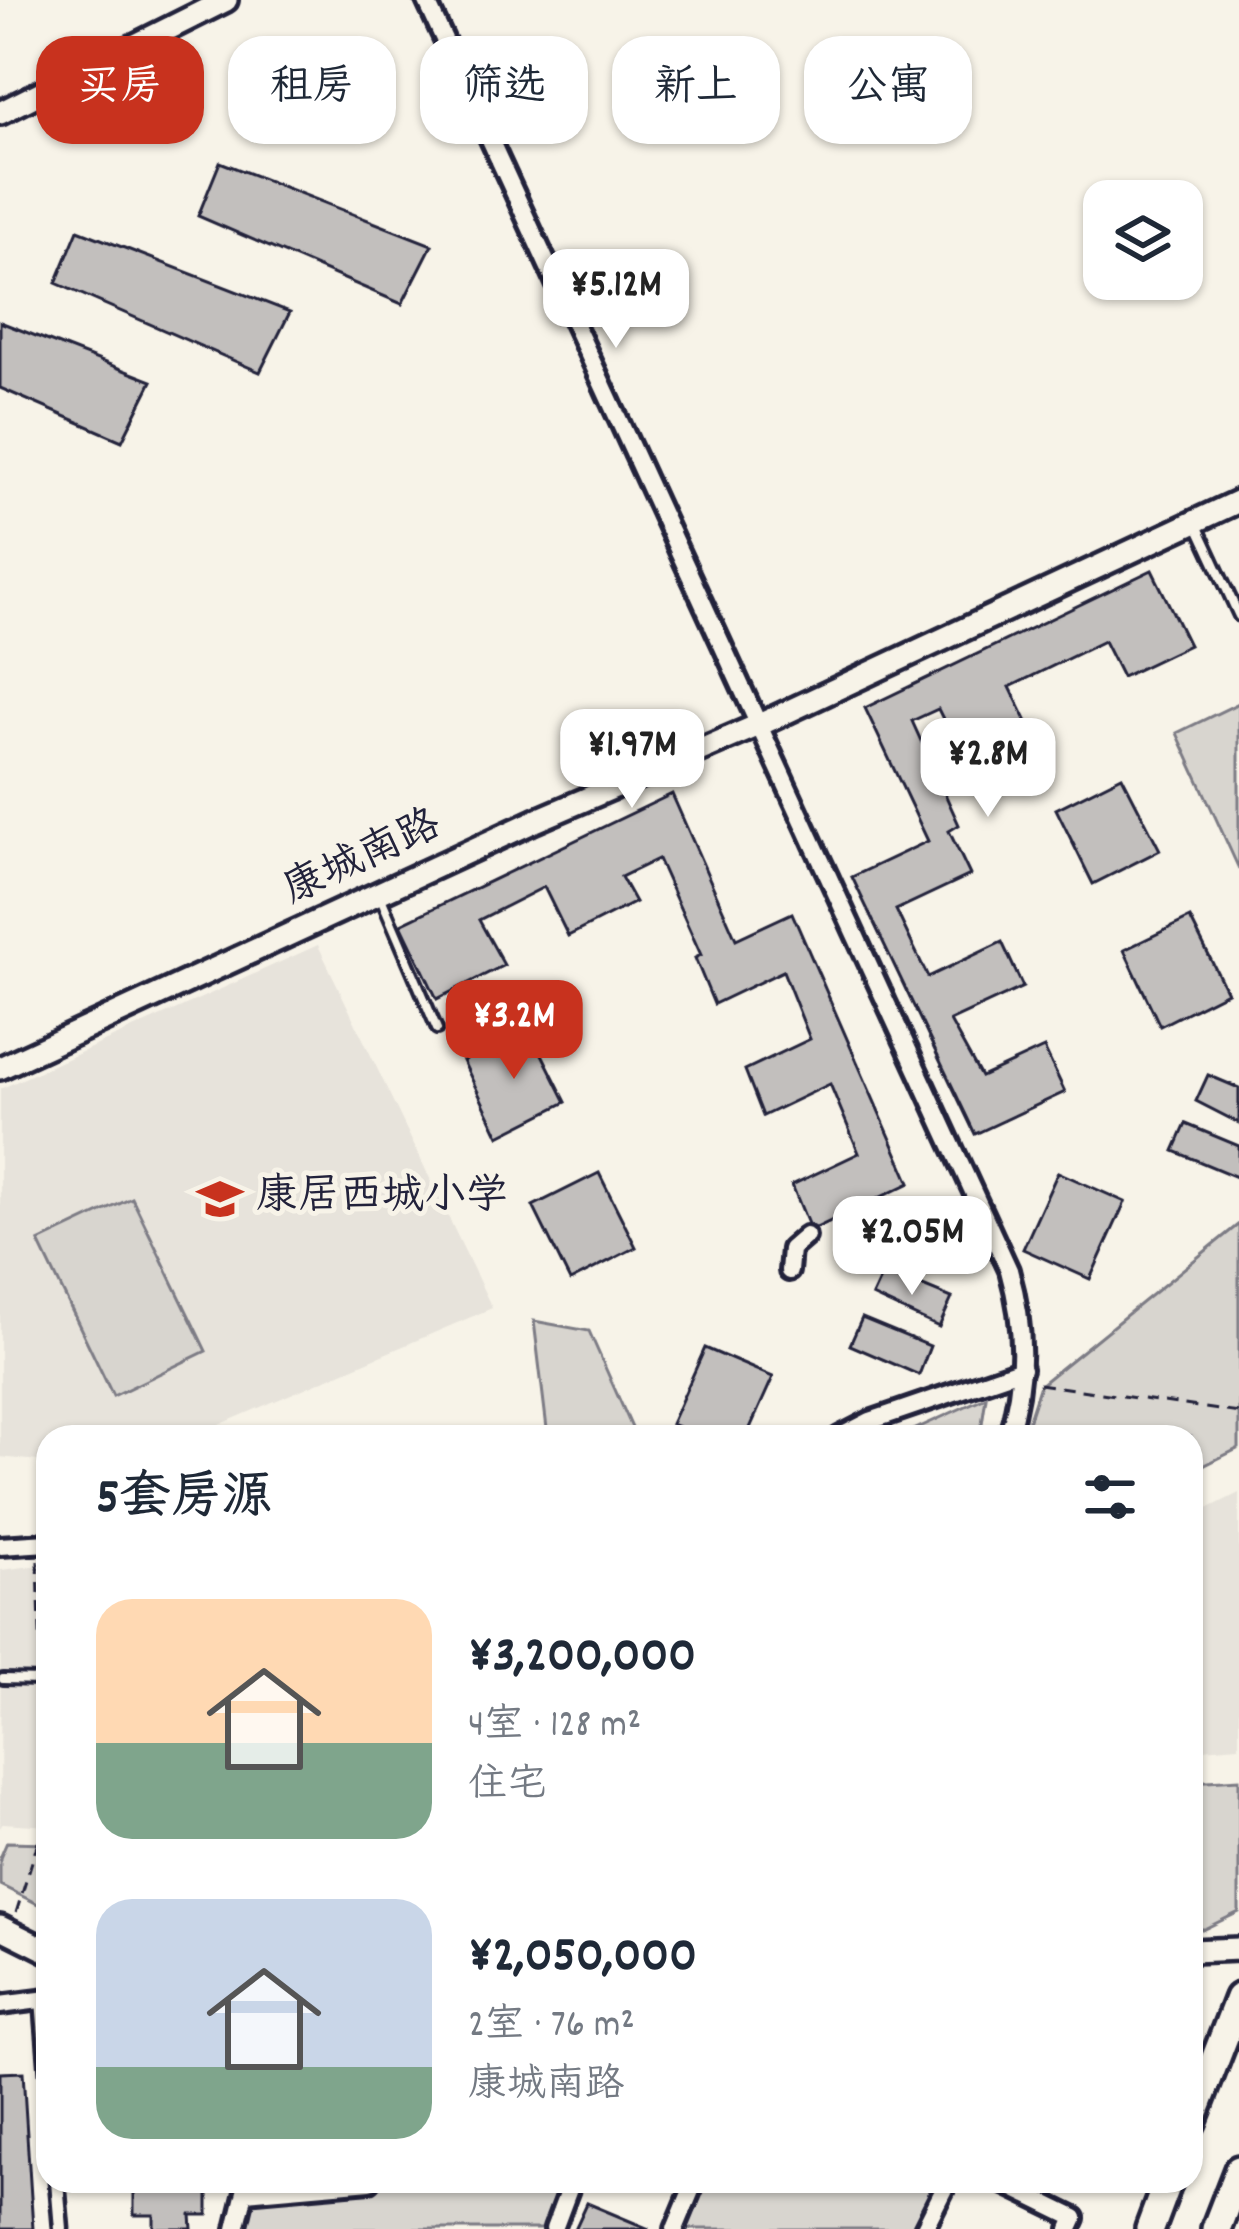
<!DOCTYPE html>
<html lang="zh">
<meta charset="utf-8">
<style>
body{margin:0;font-family:Dekko,"LXGW WenKai TC",sans-serif;background:#f6f6f7;color:#1f2937;height:100vh;display:flex;flex-direction:column;font-size:45px;white-space:nowrap}
*{box-sizing:border-box;margin:0}
p{font-size:39px;color:#747a83}
.icon{flex:none;width:66px;height:66px;fill:none;stroke:currentColor;stroke-width:2;stroke-linecap:round;stroke-linejoin:round}
.map{position:relative;flex:1;overflow:hidden}
.drawer{position:absolute;left:36px;top:1425px;width:1167px;height:768px;display:flex;flex-direction:column;background:#fff;border-radius:36px;box-shadow:0 3px 9px #0004}
.drawer>*{flex:none}
.hud{position:absolute;left:36px;top:36px;width:1167px;height:108px;display:flex;gap:24px}
.fabs{position:absolute;left:1083px;top:180px;display:grid;gap:24px}
.fabs a{display:grid;place-items:center;width:120px;height:120px;border-radius:24px;background:#fff;box-shadow:0 3px 9px #0004;font-size:60px}
.price{position:absolute;translate:-50% -102px;padding:0 27px;border-radius:24px;background:#fff;color:#222;font-size:39px;line-height:78px;filter:drop-shadow(0 3px 6px #0008)}
.price::after{content:'';position:absolute;left:50%;top:72px;width:36px;height:27px;margin-left:-18px;background:inherit;clip-path:polygon(0 0,100% 0,50% 100%)}
.price.current{background:#c8321e;color:#fff}
ul{padding:0;list-style:none}
li{display:flex;align-items:center;gap:36px;height:300px;padding:0 60px}
li span{display:grid;place-items:center;flex:none;width:336px;height:240px;border-radius:36px;color:#555}
li>.icon{margin-inline-start:auto}
span .icon{width:144px;height:144px;fill:#fffc;stroke-width:1}
li b{font-size:51px}
h2{display:flex;justify-content:space-between;align-items:center;height:144px;padding:0 60px;font-size:51px}
.tag{padding:0 42px;border-radius:36px;background:#fff;box-shadow:0 3px 9px #0004;font-size:42px;line-height:108px}
.tag.current{background:#c8321e;color:#fff}
.map>svg:first-child{display:block}
.built{fill:#e7e3db}
.green{fill:#d8d5cf;stroke:#7d7c85;stroke-width:3}
.building{fill:#c2bfbd;stroke:#22223b;stroke-width:3}
.lines{fill:none;stroke-linecap:round;stroke-linejoin:round}
.service-casing{stroke:#22223b;stroke-width:16}
.pedestrian-casing{stroke:#22223b;stroke-width:21}
.minor-casing{stroke:#22223b;stroke-width:26}
.tertiary-casing{stroke:#22223b;stroke-width:30}
.trunk-casing{stroke:#22223b;stroke-width:36}
.path{stroke:#22223b;stroke-width:3;stroke-dasharray:12 9;stroke-linecap:butt}
.service{stroke:#f7f3e8;stroke-width:8}
.pedestrian{stroke:#f7f3e8;stroke-width:12}
.minor{stroke:#f7f3e8;stroke-width:16}
.tertiary{stroke:#f7f3e8;stroke-width:21}
.trunk{stroke:#f7f3e8;stroke-width:27}
.labels{text-anchor:middle;dominant-baseline:central;stroke-width:10;stroke-linejoin:round;paint-order:stroke}
.street-label{font-size:42px;fill:#22223b;stroke:#f7f3e8}
.poi-label{font-size:42px;fill:#22223b;stroke:#f7f3e8;text-anchor:start}
</style>
<div class="map">
<svg width="1239" height="2229" viewBox="0 0 1239 2229">
<rect width="100%" height="100%" fill="#f7f3e8"/>
<filter id="ink" filterUnits="userSpaceOnUse"><feTurbulence type="fractalNoise" baseFrequency=".00833" numOctaves="2"/><feDisplacementMap in="SourceGraphic" scale="24" xChannelSelector="R" yChannelSelector="G"/><feConvolveMatrix kernelMatrix="1 2 1 2 8 2 1 2 1" color-interpolation-filters="sRGB"/></filter>
<g filter="url(#ink)">
<g class="built">
<polygon points="318,945 492,1308 191,1437 48,1437 48,1462 0,1457 0,1089"/>
<polygon points="1239,1493 1239,1746 1191,1750 1191,1517"/>
<polygon points="48,1564 48,1826 3,1823 0,1828 1,1570"/>
</g>
<g class="green">
<polygon points="1239,703 1239,869 1177,733"/>
<polygon points="132,1198 206,1351 113,1396 39,1242"/>
<polygon points="1239,1224 1239,1448 1191,1472 1191,1437 1023,1437 1040,1385"/>
<polygon points="534,1321 589,1331 636,1437 548,1437"/>
<polygon points="986,1397 980,1437 898,1437"/>
<polygon points="1239,1779 1239,1912 1204,1929 1191,1929 1191,1782"/>
<polygon points="7,1842 48,1843 48,1909 0,1885 0,1858"/>
<polygon points="401,2181 577,2181 558,2229 236,2229 245,2192"/>
<polygon points="706,2181 948,2181 924,2229 687,2229"/>
</g>
<g class="building">
<polygon points="220,162 432,245 402,304 198,216"/>
<polygon points="78,230 290,312 260,372 56,283"/>
<polygon points="0,322 152,381 122,441 0,388"/>
<polygon points="1152,570 1189,645 1122,677 1104,641 1010,687 1028,724 962,757 938,709 912,721 959,825 949,831 970,875 896,910 928,977 1002,942 1023,987 950,1021 981,1077 1044,1048 1065,1092 975,1134 852,877 928,841 865,708"/>
<polygon points="1122,776 1160,850 1093,884 1056,809"/>
<polygon points="672,794 736,939 792,913 910,1183 816,1228 808,1224 792,1185 859,1153 830,1084 763,1116 745,1070 810,1039 783,971 714,1004 695,958 701,955 658,859 621,877 635,902 568,936 544,887 479,920 504,965 437,999 401,924"/>
<polygon points="1190,918 1227,992 1160,1026 1124,950"/>
<polygon points="529,1028 566,1102 499,1136 463,1061"/>
<polygon points="1208,1075 1239,1088 1239,1123 1196,1101"/>
<polygon points="1186,1124 1239,1146 1239,1178 1174,1151"/>
<polygon points="1058,1172 1125,1202 1090,1279 1023,1249"/>
<polygon points="599,1173 636,1247 570,1281 533,1206"/>
<polygon points="884,1270 952,1298 939,1327 872,1296"/>
<polygon points="862,1318 930,1346 919,1375 850,1345"/>
<polygon points="705,1348 773,1377 746,1437 703,1437 671,1424"/>
<polygon points="23,2072 33,2229 0,2229 0,2073"/>
<polygon points="134,2181 208,2181 208,2215 191,2215 192,2229 154,2229 154,2215 134,2215"/>
<polygon points="587,2203 649,2229 575,2229"/>
</g>
<g class="lines">
<g class="service-casing">
<g id="service">
<polyline points="1197,525 1239,616"/>
<polyline points="381,898 437,1029"/>
<polyline points="3,1679 42,1680"/>
</g>
</g>
<g class="pedestrian-casing">
<g id="pedestrian">
<polyline points="42,1999 48,2073"/>
<polyline points="57,2181 61,2229"/>
</g>
</g>
<g class="minor-casing">
<g id="minor">
<path d="M 426,0 L 1009,1270 C 1025,1327 1026,1380 1008,1437"/>
<polyline points="789,1271 791,1249 806,1236"/>
<polyline points="839,1437 870,1421 1022,1369"/>
<polyline points="0,1546 48,1543"/>
<polyline points="0,2005 48,1999"/>
<polyline points="999,2181 1075,2218 1070,2229"/>
<polyline points="236,2229 245,2192 370,2181"/>
<polyline points="554,2229 572,2181"/>
<polyline points="675,2229 695,2181"/>
<polyline points="924,2229 948,2181"/>
</g>
</g>
<g class="tertiary-casing">
<g id="tertiary">
<polyline points="0,113 226,0"/>
<polyline points="0,1068 535,821 759,725 1239,501"/>
<polyline points="0,1927 48,1951"/>
<polyline points="1191,1951 1239,1949"/>
</g>
</g>
<g class="trunk-casing">
<g id="trunk">
<polyline points="1191,2122 1239,1998"/>
<polyline points="1150,2229 1168,2181"/>
<polyline points="1216,2229 1239,2170"/>
</g>
</g>
<g class="path">
<polyline points="1039,1384 1239,1413"/>
<polyline points="38,1561 41,1665"/>
<polyline points="16,1913 43,1826 42,1693"/>
</g>
<use href="#service" class="service"/>
<use href="#pedestrian" class="pedestrian"/>
<use href="#minor" class="minor"/>
<use href="#tertiary" class="tertiary"/>
<use href="#trunk" class="trunk"/>
</g>
</g>
<defs>
<g id="school-bare" transform="scale(3.6)"><path d="M0-5L7-2L0 1L-7-2ZM-4 1L0 2.5L4 1V4Q0 6-4 4Z" fill="#c8321e" stroke="#f7f3e8" stroke-width="2.5" paint-order="stroke"/></g>
</defs>
<g fill-rule="evenodd">
<use href="#school-bare" x="220" y="1199"/>
</g>
<g class="labels">
<g class="street-label">
<text transform="translate(363 860) rotate(-25)">康城南路</text>
</g>
<g class="poi-label">
<text x="256" y="1199">康居西城小学</text>
</g>
</g>
</svg>
<div class="fabs">
<a><svg class="icon" aria-label="layers" viewBox="0 0 24 24"><path d="M12 4l9 5-9 5-9-5zM3 14l9 5 9-5"/></svg></a>
</div>
<b class="price" style="left:616px;top:351px">¥5.12M</b>
<b class="price" style="left:632px;top:811px">¥1.97M</b>
<b class="price" style="left:988px;top:820px">¥2.8M</b>
<b class="price current" style="left:514px;top:1082px">¥3.2M</b>
<b class="price" style="left:912px;top:1298px">¥2.05M</b>
<div class="hud">
<a class="tag current">买房</a>
<a class="tag">租房</a>
<a class="tag">筛选</a>
<a class="tag">新上</a>
<a class="tag">公寓</a>
</div>
<section class="drawer">
<h2>5套房源<svg class="icon" aria-label="filters" viewBox="0 0 24 24"><path d="M4 7h16M4 17h16"/><circle cx="9" cy="7" r="2"/><circle cx="15" cy="17" r="2"/></svg></h2>
<ul>
<li><span style="background:linear-gradient(#ffd9b3 60%,#7fa58c 0)"><svg class="icon" aria-label="home" viewBox="0 0 24 24"><path d="M3 11l9-7 9 7M6 9v11h12V9"/></svg></span><div><b>¥3,200,000</b><p>4室 · 128 m²</p><p>住宅</p></div></li>
<li><span style="background:linear-gradient(#c9d6e8 70%,#7fa58c 0)"><svg class="icon" aria-label="home" viewBox="0 0 24 24"><path d="M3 11l9-7 9 7M6 9v11h12V9"/></svg></span><div><b>¥2,050,000</b><p>2室 · 76 m²</p><p>康城南路</p></div></li>
</ul>
</section>
</div>
